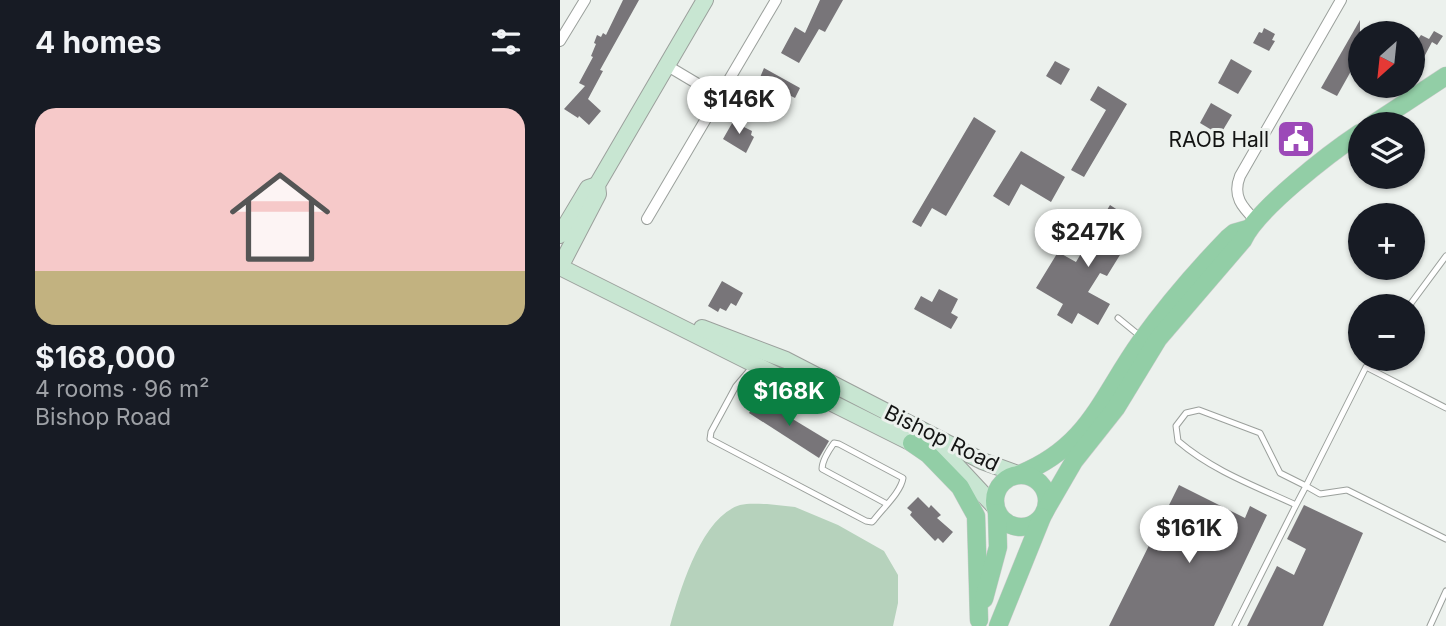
<!DOCTYPE html>
<meta charset="utf-8">
<style>
body{margin:0;font-family:Inter,sans-serif;background:#20242c;color:#f1f3f6;height:100vh;display:flex;flex-direction:column;font-size:26px;white-space:nowrap}
*{box-sizing:border-box;margin:0}
p{font-size:23px;color:#9ea1a6}
.icon{flex:none;width:38px;height:38px;fill:none;stroke:currentColor;stroke-width:2;stroke-linecap:round;stroke-linejoin:round}
.map{position:relative;flex:1;overflow:hidden}
.sheet{display:flex;flex-direction:column;background:#171b24;width:560px}
.sheet>*{flex:none}
.needle{width:46px;rotate:207deg}
.fabs{position:absolute;left:788px;top:21px;display:grid;gap:14px}
.fabs a{display:grid;place-items:center;width:77px;height:77px;border-radius:50%;background:#171b24;box-shadow:0 2px 5px #0004;font-size:35px}
.price{position:absolute;translate:-50% -60px;padding:0 16px;border-radius:24px;background:#fff;color:#222;font-size:23px;line-height:46px;filter:drop-shadow(0 2px 4px #0008)}
.price::after{content:'';position:absolute;left:50%;top:42px;width:21px;height:16px;margin-left:-10px;background:inherit;clip-path:polygon(0 0,100% 0,50% 100%)}
.price.on{background:#0b8043;color:#fff}
ul{padding:0;list-style:none}
li{display:grid;align-content:center;gap:14px;height:371px;padding:0 35px}
li span{display:grid;place-items:center;height:217px;border-radius:21px;color:#555}
li>.icon{margin-inline-start:auto}
span .icon{width:126px;height:126px;fill:#fffc;stroke-width:1}
li b{font-size:30px}
h2{display:flex;justify-content:space-between;align-items:center;height:84px;padding:0 35px;font-size:30px}
main{display:flex;flex:1;min-height:0}
.map>svg:first-child{display:block}
.green{fill:#b6d2bc}
.building{fill:#787579}
.lines{fill:none;stroke-linecap:round;stroke-linejoin:round}
.lane-casing{stroke:#9ba09c;stroke-width:7}
.street-casing{stroke:#9ba09c;stroke-width:12}
.secondary-casing{stroke:#9ba09c;stroke-width:18}
.primary-casing{stroke:#cbcbcb;stroke-width:19}
.lane{stroke:#fff;stroke-width:5}
.street{stroke:#fff;stroke-width:10}
.secondary{stroke:#c8e6d2;stroke-width:16}
.primary{stroke:#92cea6;stroke-width:18}
.labels{text-anchor:middle;dominant-baseline:central;stroke-width:6;stroke-linejoin:round;paint-order:stroke}
.poi-label{font-size:21px;fill:#131413;stroke:#ecf1ed;text-anchor:end}
.street-label{font-size:21px;fill:#131413;stroke:#ecf1ed}
</style>
<main>
<section class="sheet">
<h2>4 homes<svg class="icon" aria-label="filters" viewBox="0 0 24 24"><path d="M4 7h16M4 17h16"/><circle cx="9" cy="7" r="2"/><circle cx="15" cy="17" r="2"/></svg></h2>
<ul>
<li><span style="background:linear-gradient(#f6c9c9 75%,#c2b280 0)"><svg class="icon" aria-label="home" viewBox="0 0 24 24"><path d="M3 11l9-7 9 7M6 9v11h12V9"/></svg></span><div><b>$168,000</b><p>4 rooms · 96 m²</p><p>Bishop Road</p></div></li>
</ul>
</section>
<div class="map">
<svg width="886" height="626" viewBox="0 0 886 626">
<rect width="100%" height="100%" fill="#ecf1ed"/>
<path class="green" d="M 207,504 L 235,507 L 278,525 L 324,551 L 338,575 L 338,603 L 333,626 L 110,626 C 120,591 141,517 180,505 C 188,503 199,504 207,504 Z"/>
<g class="building">
<polygon points="63,0 79,0 40,70 43,71 28,99 41,111 29,125 19,116 18,118 4,109 25,86 19,83 33,57 31,56 36,44 34,43 37,35 41,37 43,33 46,35"/>
<polygon points="260,0 283,0 265,32 259,29 239,63 221,53 235,27 245,33"/>
<polygon points="800,20 800,55 777,96 761,88"/>
<polygon points="704,28 715,34 712,40 715,41 709,51 693,43 699,32 702,33"/>
<polygon points="874,31 883,36 877,45 872,42 864,57 855,53 856,49 853,47 861,35 869,39"/>
<polygon points="671,59 692,71 678,94 658,83"/>
<polygon points="495,61 510,69 501,85 486,76"/>
<polygon points="204,68 240,88 235,98 229,95 222,107 193,94"/>
<polygon points="538,86 567,104 524,177 511,170 546,110 530,100"/>
<polygon points="651,103 672,115 660,135 640,123"/>
<polygon points="414,117 436,131 386,216 372,208 361,227 352,222"/>
<polygon points="175,118 184,123 182,126 192,131 191,135 194,137 186,153 163,139"/>
<polygon points="734,126 747,133 738,151 725,144"/>
<polygon points="461,151 505,177 491,202 461,184 449,206 433,196"/>
<polygon points="550,205 579,224 547,276 540,273 528,292 550,304 538,325 518,313 512,324 497,315 503,304 476,288 498,252 516,262"/>
<polygon points="162,281 183,293 176,306 171,303 166,311 160,308 158,312 148,306"/>
<polygon points="379,289 398,299 391,313 398,317 391,329 354,309 361,296 372,302"/>
<polygon points="198,398 269,441 259,458 189,413"/>
<polygon points="619,485 685,518 690,506 707,515 654,626 549,626"/>
<polygon points="358,497 369,508 371,505 381,515 377,518 393,532 383,543 378,538 375,541 350,515 352,512 347,508"/>
<polygon points="744,505 803,533 763,626 687,626 717,566 734,575 746,549 727,539"/>
</g>
<g class="lines">
<g class="lane-casing">
<g id="lane">
<polyline points="849,306 886,256"/>
<polyline points="558,318 580,336"/>
<path d="M 193,366 L 176,386 L 151,432 L 150,439 L 306,521 L 312,522 L 314,520 C 323,508 341,492 343,478 L 279,444 L 274,443 C 269,450 262,461 262,469 L 327,504"/>
<polyline points="886,408 806,367 746,486 760,494 787,490 886,539"/>
<path d="M 675,626 L 736,505 L 746,486 L 720,473 L 700,433 L 639,410 L 626,413 L 616,426 L 618,441 C 653,471 695,486 736,505"/>
<polyline points="870,626 886,591"/>
</g>
</g>
<g class="street-casing">
<g id="street">
<polyline points="0,41 25,0"/>
<polyline points="106,65 158,96"/>
<polyline points="87,219 216,0"/>
<path d="M 696,221 C 682,207 672,196 680,176 L 781,0"/>
</g>
</g>
<g class="secondary-casing">
<g id="secondary">
<polyline points="0,235 28,188 37,185"/>
<polyline points="0,267 352,443 358,438 395,464 435,507"/>
<polyline points="0,267 38,194 37,185 145,0"/>
<polyline points="142,328 226,360 422,461 458,474"/>
</g>
</g>
<g class="primary-casing">
<g id="primary">
<polyline points="813,124 886,76"/>
<polyline points="352,443 368,454 400,487 416,516 419,620"/>
<path d="M 460,474 C 529,446 541,397 581,341 C 607,305 637,270 668,238 L 674,233 L 688,229"/>
<circle cx="461" cy="501" r="26"/>
<path d="M 485,511 L 514,461 L 556,408 L 598,339 L 683,240 C 697,209 770,153 800,133"/>
<polyline points="424,599 438,547 437,513"/>
<polyline points="438,626 482,517"/>
</g>
</g>
<use href="#lane" class="lane"/>
<use href="#street" class="street"/>
<use href="#secondary" class="secondary"/>
<use href="#primary" class="primary"/>
</g>
<defs>
<g id="civic-square" transform="scale(2.0125)"><rect x="-9" y="-9" width="18" height="18" rx="4" fill="#9c49b8" stroke="#ecf1ed"/><path d="M-.6-6.5H3V-4.5H.6V-3L4-1V1h2V6H-6V1h2V-1L-.6-3ZM-1.2 2.5V6h2.4V2.5Z" fill="#fff"/></g>
</defs>
<g fill-rule="evenodd">
<use href="#civic-square" x="736" y="139"/>
</g>
<g class="labels">
<g class="poi-label">
<text x="709" y="139">RAOB Hall</text>
</g>
<g class="street-label">
<text transform="translate(382 438) rotate(26)">Bishop Road</text>
</g>
</g>
</svg>
<div class="fabs">
<a><svg class="needle" viewBox="-14 -14 28 28"><path d="M0-13l5 13h-10z" fill="#e53935"/><path d="M0 13l5-13h-10z" fill="#9ea1a6"/></svg></a>
<a><svg class="icon" aria-label="layers" viewBox="0 0 24 24"><path d="M12 4l9 5-9 5-9-5zM3 14l9 5 9-5"/></svg></a>
<a>+</a>
<a>−</a>
</div>
<b class="price" style="left:179px;top:136px">$146K</b>
<b class="price" style="left:528px;top:269px">$247K</b>
<b class="price on" style="left:229px;top:428px">$168K</b>
<b class="price" style="left:629px;top:565px">$161K</b>
</div>
</main>
